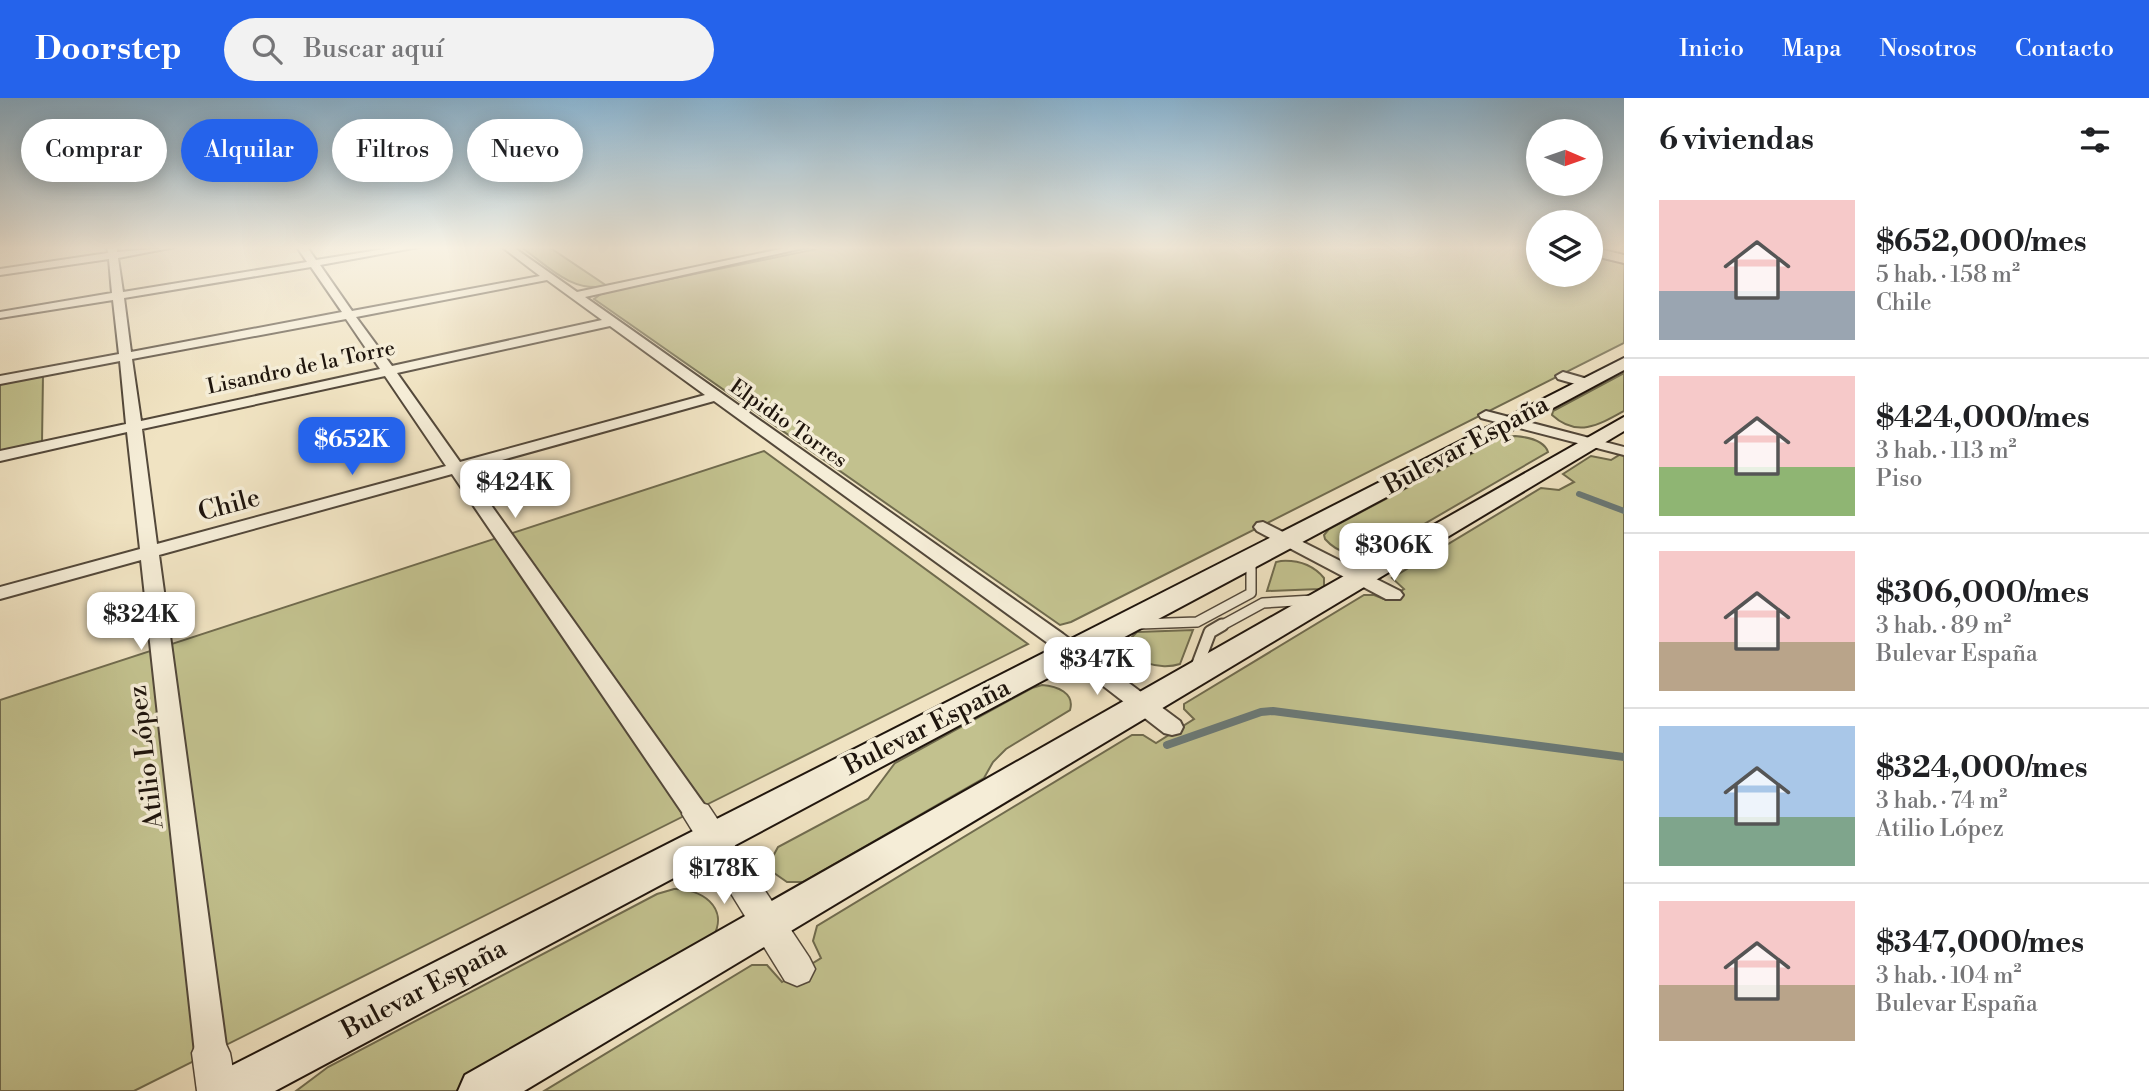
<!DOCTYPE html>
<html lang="es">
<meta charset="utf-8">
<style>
body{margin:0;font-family:"Libre Bodoni",serif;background:#f2f2f2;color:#202124;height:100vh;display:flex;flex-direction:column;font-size:26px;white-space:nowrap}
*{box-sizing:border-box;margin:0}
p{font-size:23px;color:#757577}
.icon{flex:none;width:38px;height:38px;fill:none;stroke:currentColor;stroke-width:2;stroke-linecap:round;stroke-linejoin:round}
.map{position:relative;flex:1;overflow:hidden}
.details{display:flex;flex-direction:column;background:#fff;width:525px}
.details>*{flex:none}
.hud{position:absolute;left:21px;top:21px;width:665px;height:63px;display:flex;gap:14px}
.needle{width:46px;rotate:92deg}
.tools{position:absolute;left:1526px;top:21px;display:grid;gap:14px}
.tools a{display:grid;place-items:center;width:77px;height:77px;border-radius:50%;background:#fff;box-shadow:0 4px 18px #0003;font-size:35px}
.price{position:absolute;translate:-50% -60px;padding:0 16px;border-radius:14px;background:#fff;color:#222;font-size:23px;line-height:46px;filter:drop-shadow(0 2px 4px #0008)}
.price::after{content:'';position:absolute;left:50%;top:42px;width:21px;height:16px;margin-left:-10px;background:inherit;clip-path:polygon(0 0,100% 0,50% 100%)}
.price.active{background:#2563eb;color:#fff}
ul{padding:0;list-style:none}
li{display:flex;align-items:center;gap:21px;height:175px;padding:0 35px}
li+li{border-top:2px solid #e0e0e0}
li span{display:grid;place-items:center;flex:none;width:196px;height:140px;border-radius:0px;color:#555}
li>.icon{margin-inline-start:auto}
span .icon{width:84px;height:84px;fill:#fffc;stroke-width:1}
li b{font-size:30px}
h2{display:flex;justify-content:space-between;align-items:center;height:84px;padding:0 35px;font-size:30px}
.chip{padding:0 24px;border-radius:32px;background:#fff;box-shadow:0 4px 18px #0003;font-size:24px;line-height:63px}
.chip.active{background:#2563eb;color:#fff}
header{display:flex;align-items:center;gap:42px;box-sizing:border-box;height:98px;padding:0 35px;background:#2563eb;color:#fff}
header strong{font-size:33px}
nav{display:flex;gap:38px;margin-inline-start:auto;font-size:24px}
.search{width:490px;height:63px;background:#f2f2f2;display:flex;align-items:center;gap:18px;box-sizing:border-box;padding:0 24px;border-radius:38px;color:#757577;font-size:26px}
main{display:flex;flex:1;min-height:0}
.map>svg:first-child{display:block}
.green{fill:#c2c18e;stroke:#706b4e;stroke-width:2}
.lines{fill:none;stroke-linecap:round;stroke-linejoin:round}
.stream-far1{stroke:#6b7976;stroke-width:6}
.stream{stroke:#6b7976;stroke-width:8}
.service-far1-casing{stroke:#53483a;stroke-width:12}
.service-casing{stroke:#53483a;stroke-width:15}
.minor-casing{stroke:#53483a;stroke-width:4}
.tertiary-casing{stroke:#53483a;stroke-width:3}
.secondary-casing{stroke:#1f150d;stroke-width:4}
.service-far1{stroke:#f5edd7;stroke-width:9}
.service{stroke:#f5edd7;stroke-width:11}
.minor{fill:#f5edd7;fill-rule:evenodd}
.tertiary{fill:#f5edd7;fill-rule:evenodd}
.secondary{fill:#f5edd7;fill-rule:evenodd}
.labels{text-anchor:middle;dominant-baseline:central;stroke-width:7;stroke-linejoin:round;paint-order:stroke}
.far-street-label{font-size:21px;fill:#1f150d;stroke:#f5edd7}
.street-label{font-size:26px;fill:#1f150d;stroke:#f5edd7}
</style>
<header>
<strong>Doorstep</strong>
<div class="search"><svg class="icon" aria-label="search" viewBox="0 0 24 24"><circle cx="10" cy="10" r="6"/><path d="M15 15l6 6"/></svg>Buscar aquí</div>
<nav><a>Inicio</a><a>Mapa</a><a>Nosotros</a><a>Contacto</a></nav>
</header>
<main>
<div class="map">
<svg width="1624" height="993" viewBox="0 0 1624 993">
<rect width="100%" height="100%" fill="#f0e3c2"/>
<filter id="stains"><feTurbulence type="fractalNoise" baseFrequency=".00286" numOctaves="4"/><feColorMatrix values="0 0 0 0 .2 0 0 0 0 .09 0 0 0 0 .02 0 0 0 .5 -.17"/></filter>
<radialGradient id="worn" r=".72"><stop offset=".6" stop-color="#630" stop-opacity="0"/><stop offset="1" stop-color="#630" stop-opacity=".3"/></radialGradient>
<g class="green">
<path d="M 521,149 L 549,149 L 607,188 C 571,195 548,168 521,149 Z"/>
<polygon points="826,149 1538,149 1538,177 1591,177 1591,155 1624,163 1624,245 1071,524 1060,527 594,201 601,196 626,190"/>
<path d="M 1624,275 L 1624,313 C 1599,327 1577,340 1552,317 L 1553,313 Z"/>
<polygon points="43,277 42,345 0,354 0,285"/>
<path d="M 1515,338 C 1527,339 1544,342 1548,354 L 1376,454 C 1358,460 1338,456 1325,441 L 1324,437 L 1329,431 L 1503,339 Z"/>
<polygon points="764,353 1028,546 134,993 0,993 0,602"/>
<polygon points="1624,354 1624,993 544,993 752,867 767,867 782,884 821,860 813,843 817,828 1132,637 1143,637 1156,645 1194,621 1184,611 1184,606 1364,497 1374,497 1386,502 1404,491 1392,480 1541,390 1559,392 1574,384 1563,376 1591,358 1611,362"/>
<path d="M 1281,463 C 1298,462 1313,467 1324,480 L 1324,488 L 1320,491 L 1267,493 L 1276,464 Z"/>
<path d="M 1193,532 L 1180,566 C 1162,572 1127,566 1130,541 L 1137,534 Z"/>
<path d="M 1042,587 C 1057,588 1075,595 1070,612 L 1006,651 L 993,664 L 984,680 L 803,784 L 787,784 L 774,775 L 771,762 L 778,749 L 868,701 L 895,665 L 1032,590 Z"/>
<path d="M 674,791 C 700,790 730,809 713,839 C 708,846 699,853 692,858 L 456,993 L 296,993 L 328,969 L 657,796 Z"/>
</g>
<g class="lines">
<polyline class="stream-far1" points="1579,396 1624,413"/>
<polyline class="stream" points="1167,647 1261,614 1273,613 1624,659"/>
<g class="service-far1-casing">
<g id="service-far1">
<polyline points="1140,526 1197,524 1251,495 1251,461"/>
<polyline points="1219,529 1263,505 1313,502"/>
</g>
</g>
<g class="service-casing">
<polyline id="service" points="1196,571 1210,534 1222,527"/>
</g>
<g class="minor-casing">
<g id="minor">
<path d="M 107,149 L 117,149 L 117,154 L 175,149 L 118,160 L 123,194 L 307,164 L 297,149 L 307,149 L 316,162 L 397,149 L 419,149 L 320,167 L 352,213 L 540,178 L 502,149 L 513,149 L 577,194 L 790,149 L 808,149 L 585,199 L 1063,536 L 1180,623 L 1183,629 L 1180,635 L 1172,637 L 1164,635 L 1049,546 L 714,303 L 466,372 L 706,709 L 710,716 L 706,723 L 697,726 L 688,723 L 452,376 L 159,457 L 227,955 L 222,966 L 211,971 L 200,966 L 195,955 L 141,462 L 0,501 L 0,489 L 140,451 L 127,334 L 0,363 L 0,353 L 126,326 L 120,263 L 0,286 L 0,278 L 119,256 L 113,202 L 0,220 L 0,214 L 112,195 L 109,161 L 0,177 L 0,171 L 108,155 ZM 311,169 L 342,214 L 131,254 L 124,200 ZM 547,182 L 602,222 L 392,268 L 356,219 ZM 346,221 L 380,271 L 141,323 L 132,261 ZM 610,228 L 705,297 L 460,364 L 397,275 ZM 385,278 L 446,368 L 157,446 L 142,331 Z"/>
<polygon points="1563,274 1591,282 1593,285 1586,289 1558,281 1556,278"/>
<polygon points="1486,313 1624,349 1624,357 1481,320 1479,317"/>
<polygon points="1263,424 1400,493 1403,497 1400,501 1386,501 1257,433 1254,429 1257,425"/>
</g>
</g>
<g class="tertiary-casing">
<g id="tertiary">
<polygon points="697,704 708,707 809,859 815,871 809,883 797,888 785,883 682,716 686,707"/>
<polygon points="211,936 224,942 230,955 237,993 197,993 192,955 198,942"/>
</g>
</g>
<g class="secondary-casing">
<g id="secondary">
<polygon points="1591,149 1624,157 1624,165 1591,157"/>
<polygon points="1624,260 1624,272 275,993 206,993 213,977"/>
<polygon points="1624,319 1624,333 524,993 458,993 465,977"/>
</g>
</g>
<use href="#service-far1" class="service-far1"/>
<use href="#service" class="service"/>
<use href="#minor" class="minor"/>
<use href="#tertiary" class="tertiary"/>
<use href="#secondary" class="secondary"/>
</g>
<linearGradient id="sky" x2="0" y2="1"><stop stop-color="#8ab7d6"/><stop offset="0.52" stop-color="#f8f2e4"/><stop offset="1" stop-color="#f8f2e4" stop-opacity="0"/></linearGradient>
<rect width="1624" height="288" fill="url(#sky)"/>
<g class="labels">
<g class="far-street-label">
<text transform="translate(301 270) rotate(-12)">Lisandro de la Torre</text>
<text transform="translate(788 326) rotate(35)">Elpidio Torres</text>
</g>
<g class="street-label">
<text transform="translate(1466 347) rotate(-28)">Bulevar España</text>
<text transform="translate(229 407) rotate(-15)">Chile</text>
<text transform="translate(927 629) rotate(-27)">Bulevar España</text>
<text transform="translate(146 659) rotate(-97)">Atilio López</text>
<text transform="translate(424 891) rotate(-28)">Bulevar España</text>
</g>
</g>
<rect width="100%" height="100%" filter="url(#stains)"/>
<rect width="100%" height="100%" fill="url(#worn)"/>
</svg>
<div class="tools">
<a><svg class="needle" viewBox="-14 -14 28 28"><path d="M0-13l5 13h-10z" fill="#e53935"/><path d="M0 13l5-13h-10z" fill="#757577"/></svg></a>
<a><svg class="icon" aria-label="layers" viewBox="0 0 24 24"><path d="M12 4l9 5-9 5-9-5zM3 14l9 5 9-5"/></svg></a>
</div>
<b class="price active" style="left:352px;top:379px">$652K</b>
<b class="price" style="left:515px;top:422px">$424K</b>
<b class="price" style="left:1394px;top:485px">$306K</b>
<b class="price" style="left:141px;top:554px">$324K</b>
<b class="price" style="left:1097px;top:599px">$347K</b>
<b class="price" style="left:724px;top:808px">$178K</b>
<div class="hud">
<a class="chip">Comprar</a>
<a class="chip active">Alquilar</a>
<a class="chip">Filtros</a>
<a class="chip">Nuevo</a>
</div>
</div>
<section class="details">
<h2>6 viviendas<svg class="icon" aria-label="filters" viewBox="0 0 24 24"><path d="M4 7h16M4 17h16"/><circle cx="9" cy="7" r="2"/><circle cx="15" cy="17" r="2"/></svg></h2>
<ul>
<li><span style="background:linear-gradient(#f6c9c9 65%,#9aa5b1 0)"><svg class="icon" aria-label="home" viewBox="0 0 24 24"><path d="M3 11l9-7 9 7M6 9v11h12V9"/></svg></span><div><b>$652,000/mes</b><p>5 hab. · 158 m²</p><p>Chile</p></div></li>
<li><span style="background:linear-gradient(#f6c9c9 65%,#8fb573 0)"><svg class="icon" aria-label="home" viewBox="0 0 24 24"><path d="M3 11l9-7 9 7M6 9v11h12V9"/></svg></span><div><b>$424,000/mes</b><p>3 hab. · 113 m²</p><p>Piso</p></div></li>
<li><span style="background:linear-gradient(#f6c9c9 65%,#b9a48a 0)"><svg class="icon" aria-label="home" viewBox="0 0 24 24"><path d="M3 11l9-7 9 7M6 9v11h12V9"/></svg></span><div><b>$306,000/mes</b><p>3 hab. · 89 m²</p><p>Bulevar España</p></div></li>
<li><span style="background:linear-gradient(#a9c7e8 65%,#7fa58c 0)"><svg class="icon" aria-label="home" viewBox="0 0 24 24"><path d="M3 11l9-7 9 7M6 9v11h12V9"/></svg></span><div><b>$324,000/mes</b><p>3 hab. · 74 m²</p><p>Atilio López</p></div></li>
<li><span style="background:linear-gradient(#f6c9c9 60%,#b9a48a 0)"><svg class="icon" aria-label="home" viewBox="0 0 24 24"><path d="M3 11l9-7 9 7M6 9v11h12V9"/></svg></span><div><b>$347,000/mes</b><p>3 hab. · 104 m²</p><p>Bulevar España</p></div></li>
</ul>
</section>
</main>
